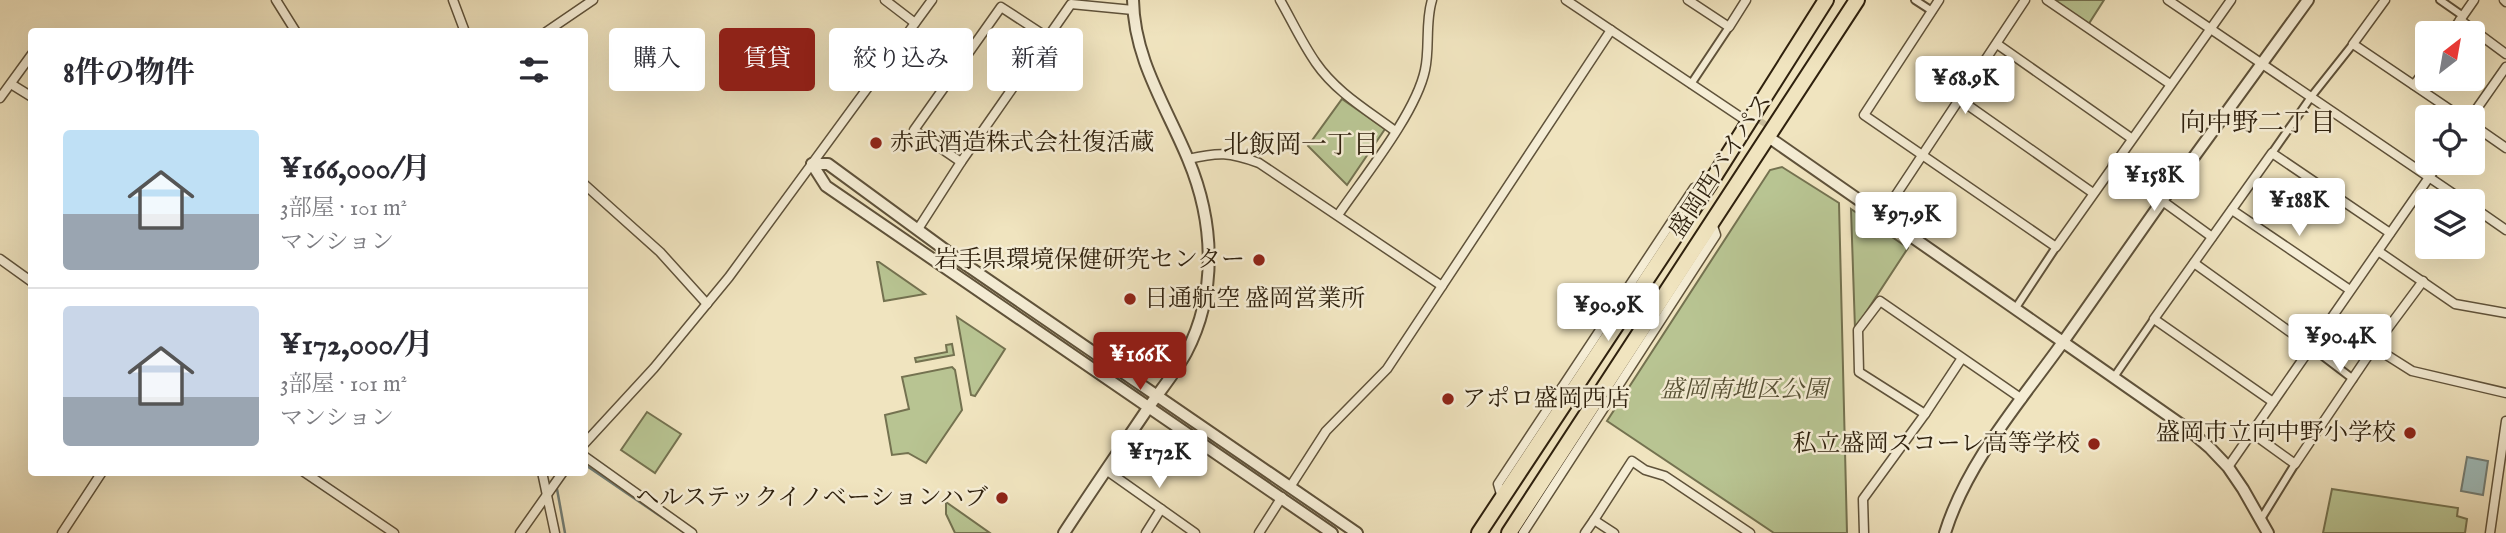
<!DOCTYPE html>
<html lang="ja">
<meta charset="utf-8">
<style>
body{margin:0;font-family:"IM FELL English","Noto Serif JP",serif;background:#f2f2f3;color:#2b2b33;height:100vh;display:flex;flex-direction:column;font-size:26px;white-space:nowrap}
*{box-sizing:border-box;margin:0}
p{font-size:23px;color:#7c7c81}
.icon{flex:none;width:38px;height:38px;fill:none;stroke:currentColor;stroke-width:2;stroke-linecap:round;stroke-linejoin:round}
.map{position:relative;flex:1;overflow:hidden}
.panel{position:absolute;left:28px;top:28px;width:560px;height:448px;display:flex;flex-direction:column;background:#fff;border-radius:7px;box-shadow:0 7px 28px #0002}
.panel>*{flex:none}
.guide{position:absolute;left:609px;top:28px;width:665px;height:63px;display:flex;gap:14px}
.needle{width:46px;rotate:31deg}
.fabs{position:absolute;left:2415px;top:21px;display:grid;gap:14px}
.fabs a{display:grid;place-items:center;width:70px;height:70px;border-radius:7px;background:#fff;box-shadow:0 7px 28px #0002;font-size:35px}
.price{position:absolute;translate:-50% -60px;padding:0 16px;border-radius:7px;background:#fff;color:#222;font-size:23px;line-height:46px;filter:drop-shadow(0 2px 4px #0008)}
.price::after{content:'';position:absolute;left:50%;top:42px;width:21px;height:16px;margin-left:-10px;background:inherit;clip-path:polygon(0 0,100% 0,50% 100%)}
.price.on{background:#8f2418;color:#fff}
ul{padding:0;list-style:none}
li{display:flex;align-items:center;gap:21px;height:175px;padding:0 35px}
li+li{border-top:2px solid #e1e1e2}
li span{display:grid;place-items:center;flex:none;width:196px;height:140px;border-radius:7px;color:#555}
li>.icon{margin-inline-start:auto}
span .icon{width:84px;height:84px;fill:#fffc;stroke-width:1}
li b{font-size:30px}
h2{display:flex;justify-content:space-between;align-items:center;height:84px;padding:0 35px;font-size:30px}
.pill{padding:0 24px;border-radius:7px;background:#fff;box-shadow:0 7px 28px #0002;font-size:24px;line-height:63px}
.pill.on{background:#8f2418;color:#fff}
.map>svg:first-child{display:block}
.green{fill:#b8c492;stroke:#747250;stroke-width:2}
.water{fill:#9ebcbb;stroke:#727e76;stroke-width:2}
.lines{fill:none;stroke-linecap:round;stroke-linejoin:round}
.stream{stroke:#727e76;stroke-width:2.5}
.pedestrian-tunnel{stroke:#c9bd9c;stroke-width:6;stroke-dasharray:6 3;stroke-linecap:butt}
.pedestrian-casing{stroke:#5f523a;stroke-width:10}
.minor-casing{stroke:#5f523a;stroke-width:11}
.tertiary-casing{stroke:#5f523a;stroke-width:14}
.trunk-casing{stroke:#2f210e;stroke-width:18}
.pedestrian{stroke:#f5edd5;stroke-width:6}
.minor{stroke:#f5edd5;stroke-width:8}
.tertiary{stroke:#f5edd5;stroke-width:10}
.trunk{stroke:#f0e4bf;stroke-width:14}
.poi-dot{fill:#8f2418;stroke:#f5edd5;stroke-width:2.5}
.labels{text-anchor:middle;dominant-baseline:central;stroke-width:5;stroke-linejoin:round;paint-order:stroke}
.poi-label{font-size:24px;fill:#2f210e;stroke:#f5edd5;text-anchor:end}
.street-label{font-size:24px;fill:#2f210e;stroke:#f5edd5}
.park-label{font-size:24px;font-style:italic;fill:#585236;stroke:#f5edd5}
.neighbourhood-label{font-size:26px;fill:#2f210e;stroke:#f5edd5}
</style>
<div class="map">
<svg width="2506" height="533" viewBox="0 0 2506 533">
<rect width="100%" height="100%" fill="#f0e4bf"/>
<filter id="stains"><feTurbulence type="fractalNoise" baseFrequency=".00286" numOctaves="4"/><feColorMatrix values="0 0 0 0 .2 0 0 0 0 .09 0 0 0 0 .02 0 0 0 .5 -.17"/></filter>
<radialGradient id="worn" r=".72"><stop offset=".6" stop-color="#630" stop-opacity="0"/><stop offset="1" stop-color="#630" stop-opacity=".3"/></radialGradient>
<g class="green">
<polygon points="2051,0 2104,0 2088,25"/>
<polygon points="1342,99 1385,129 1347,185 1308,146"/>
<polygon points="1782,167 1839,203 1847,533 1774,533 1607,421 1770,170"/>
<polygon points="1851,209 1908,248 1855,329"/>
<polygon points="877,262 879,262 925,294 884,301"/>
<polygon points="957,317 1005,349 975,396 971,395"/>
<polygon points="952,344 954,355 916,362 915,358 947,352 946,345"/>
<polygon points="952,367 955,370 962,410 926,463 908,453 892,455 885,415 909,409 902,377"/>
<polygon points="647,412 681,434 655,473 621,450"/>
<polygon points="2332,489 2458,508 2457,516 2467,519 2465,533 2323,533"/>
<polygon points="946,502 990,533 955,533 946,514"/>
</g>
<polygon class="water" points="2467,457 2488,461 2483,495 2461,491"/>
<g class="lines">
<g class="stream">
<polyline points="584,464 685,533"/>
<polyline points="557,489 565,533"/>
</g>
<polyline class="pedestrian-tunnel" points="1745,111 1782,135"/>
<g class="pedestrian-casing">
<g id="pedestrian">
<polyline points="1915,0 1932,11"/>
<polyline points="2440,0 2463,16"/>
<polyline points="1691,84 1729,27"/>
<polyline points="2272,153 2311,97 2353,44"/>
<polyline points="2015,309 2056,247"/>
<polyline points="2311,347 2353,379"/>
<polyline points="2114,377 2154,319"/>
<polyline points="2261,519 2295,464"/>
</g>
</g>
<g class="minor-casing">
<g id="minor">
<polyline points="276,0 296,32"/>
<polyline points="453,0 465,32"/>
<polyline points="885,0 915,23"/>
<path d="M 1280,0 C 1292,21 1302,43 1316,63 C 1336,92 1367,110 1395,131"/>
<polyline points="1566,0 1748,122"/>
<polyline points="1688,0 1729,27 1746,0"/>
<polyline points="1939,0 1864,115 2056,247 2231,0"/>
<polyline points="2047,0 2170,84"/>
<polyline points="2168,0 2464,201"/>
<polyline points="2385,0 2353,44 2461,117"/>
<polyline points="2504,0 2506,2"/>
<polyline points="2460,20 2506,54"/>
<polyline points="546,32 593,0"/>
<polyline points="2451,33 2474,0"/>
<polyline points="1997,44 2131,138"/>
<polyline points="11,84 32,97"/>
<polyline points="2414,85 2427,67"/>
<polyline points="0,98 32,54"/>
<polyline points="1959,99 2093,193"/>
<polyline points="2471,117 2506,67"/>
<polyline points="2473,125 2506,148"/>
<path d="M 1188,159 C 1219,152 1229,152 1259,163 L 1442,286 L 1611,30"/>
<polyline points="961,162 914,130 1001,7 1047,37"/>
<polyline points="2113,165 2212,237"/>
<polyline points="584,184 660,252 707,304"/>
<polyline points="2473,207 2506,230"/>
<polyline points="2232,210 2350,290"/>
<path d="M 1338,215 C 1364,177 1416,113 1425,70 C 1430,48 1425,22 1432,0"/>
<polyline points="1882,216 2025,0"/>
<polyline points="918,229 961,162 1071,4 1133,10"/>
<polyline points="2378,251 2455,304 2506,313"/>
<polyline points="0,259 32,282"/>
<polyline points="2194,263 2311,347"/>
<polyline points="2374,347 2412,371 2506,393"/>
<polyline points="1962,358 1925,414 1859,372 1858,330 1880,301 2022,399"/>
<polyline points="2273,402 2154,319 2272,153 2390,233"/>
<polyline points="2252,433 2295,464 2374,347 2423,281"/>
<polyline points="584,444 654,368 729,277 932,0"/>
<polyline points="584,456 692,533"/>
<polyline points="2228,467 2439,163"/>
<polyline points="1106,470 1195,533"/>
<polyline points="304,472 394,533"/>
<polyline points="542,472 555,533"/>
<polyline points="1290,487 1326,431 1387,369 1442,286"/>
<polyline points="1502,498 1498,484 1694,188 1709,185"/>
<polyline points="1594,520 1632,461 1645,470 1665,476 1750,533"/>
<polyline points="62,533 102,472"/>
<polyline points="520,533 563,472"/>
<polyline points="1146,533 1161,509"/>
<polyline points="1259,533 1282,497"/>
<polyline points="1523,533 1716,235 1712,223"/>
<polyline points="1585,533 1594,520 1614,533"/>
<polyline points="1864,533 1863,499 1925,414"/>
<polyline points="2490,533 2506,421"/>
</g>
</g>
<g class="tertiary-casing">
<g id="tertiary">
<polyline points="1767,136 2063,342 2162,201 2308,0"/>
<polyline points="812,164 828,164 959,260 1357,533"/>
<polyline points="812,164 826,186 1332,533"/>
<path d="M 1064,533 C 1090,493 1117,454 1144,414 C 1157,394 1174,375 1186,353 C 1218,292 1214,221 1188,159 C 1166,106 1134,59 1133,0"/>
<path d="M 1945,533 C 1967,462 2020,402 2063,342 L 2189,430 L 2210,448 L 2228,467 L 2243,489 L 2268,533"/>
</g>
</g>
<g class="trunk-casing">
<g id="trunk">
<polyline points="1479,533 1709,185 1826,0"/>
<polyline points="1509,533 1857,0"/>
</g>
</g>
<use href="#pedestrian" class="pedestrian"/>
<use href="#minor" class="minor"/>
<use href="#tertiary" class="tertiary"/>
<use href="#trunk" class="trunk"/>
</g>
<g class="poi-dot">
<circle cx="876" cy="143" r="7"/>
<circle cx="1259" cy="260" r="7"/>
<circle cx="1130" cy="299" r="7"/>
<circle cx="1448" cy="399" r="7"/>
<circle cx="2410" cy="433" r="7"/>
<circle cx="2094" cy="444" r="7"/>
<circle cx="1002" cy="498" r="7"/>
</g>
<g class="labels">
<g class="poi-label">
<text x="890" y="143" text-anchor="start">赤武酒造株式会社復活蔵</text>
<text x="1245" y="260">岩手県環境保健研究センター</text>
<text x="1144" y="299" text-anchor="start">日通航空 盛岡営業所</text>
<text x="1462" y="399" text-anchor="start">アポロ盛岡西店</text>
<text x="2396" y="433">盛岡市立向中野小学校</text>
<text x="2080" y="444">私立盛岡スコーレ高等学校</text>
<text x="988" y="498">ヘルステックイノベーションハブ</text>
</g>
<g class="street-label">
<text transform="translate(1721 166) rotate(-57)">盛岡西バイパス</text>
</g>
<g class="park-label">
<text x="1744" y="390">盛岡南地区公園</text>
</g>
<g class="neighbourhood-label">
<text x="2258" y="123">向中野二丁目</text>
<text x="1301" y="145">北飯岡一丁目</text>
</g>
</g>
<rect width="100%" height="100%" filter="url(#stains)"/>
<rect width="100%" height="100%" fill="url(#worn)"/>
</svg>
<div class="fabs">
<a><svg class="needle" viewBox="-14 -14 28 28"><path d="M0-13l5 13h-10z" fill="#e53935"/><path d="M0 13l5-13h-10z" fill="#7c7c81"/></svg></a>
<a><svg class="icon" aria-label="locate" viewBox="0 0 24 24"><circle cx="12" cy="12" r="6"/><path d="M12 2v4M12 18v4M2 12h4M18 12h4"/></svg></a>
<a><svg class="icon" aria-label="layers" viewBox="0 0 24 24"><path d="M12 4l9 5-9 5-9-5zM3 14l9 5 9-5"/></svg></a>
</div>
<b class="price" style="left:1965px;top:116px">¥68.9K</b>
<b class="price" style="left:2154px;top:213px">¥158K</b>
<b class="price" style="left:2299px;top:238px">¥188K</b>
<b class="price" style="left:1906px;top:252px">¥97.9K</b>
<b class="price" style="left:1608px;top:343px">¥90.9K</b>
<b class="price" style="left:2340px;top:374px">¥90.4K</b>
<b class="price on" style="left:1140px;top:392px">¥166K</b>
<b class="price" style="left:1159px;top:490px">¥172K</b>
<div class="guide">
<a class="pill">購入</a>
<a class="pill on">賃貸</a>
<a class="pill">絞り込み</a>
<a class="pill">新着</a>
</div>
<section class="panel">
<h2>8件の物件<svg class="icon" aria-label="filters" viewBox="0 0 24 24"><path d="M4 7h16M4 17h16"/><circle cx="9" cy="7" r="2"/><circle cx="15" cy="17" r="2"/></svg></h2>
<ul>
<li><span style="background:linear-gradient(#bfe0f5 60%,#9aa5b1 0)"><svg class="icon" aria-label="home" viewBox="0 0 24 24"><path d="M3 11l9-7 9 7M6 9v11h12V9"/></svg></span><div><b>¥166,000/月</b><p>3部屋 · 101 m²</p><p>マンション</p></div></li>
<li><span style="background:linear-gradient(#c9d6e8 65%,#9aa5b1 0)"><svg class="icon" aria-label="home" viewBox="0 0 24 24"><path d="M3 11l9-7 9 7M6 9v11h12V9"/></svg></span><div><b>¥172,000/月</b><p>3部屋 · 101 m²</p><p>マンション</p></div></li>
</ul>
</section>
</div>
